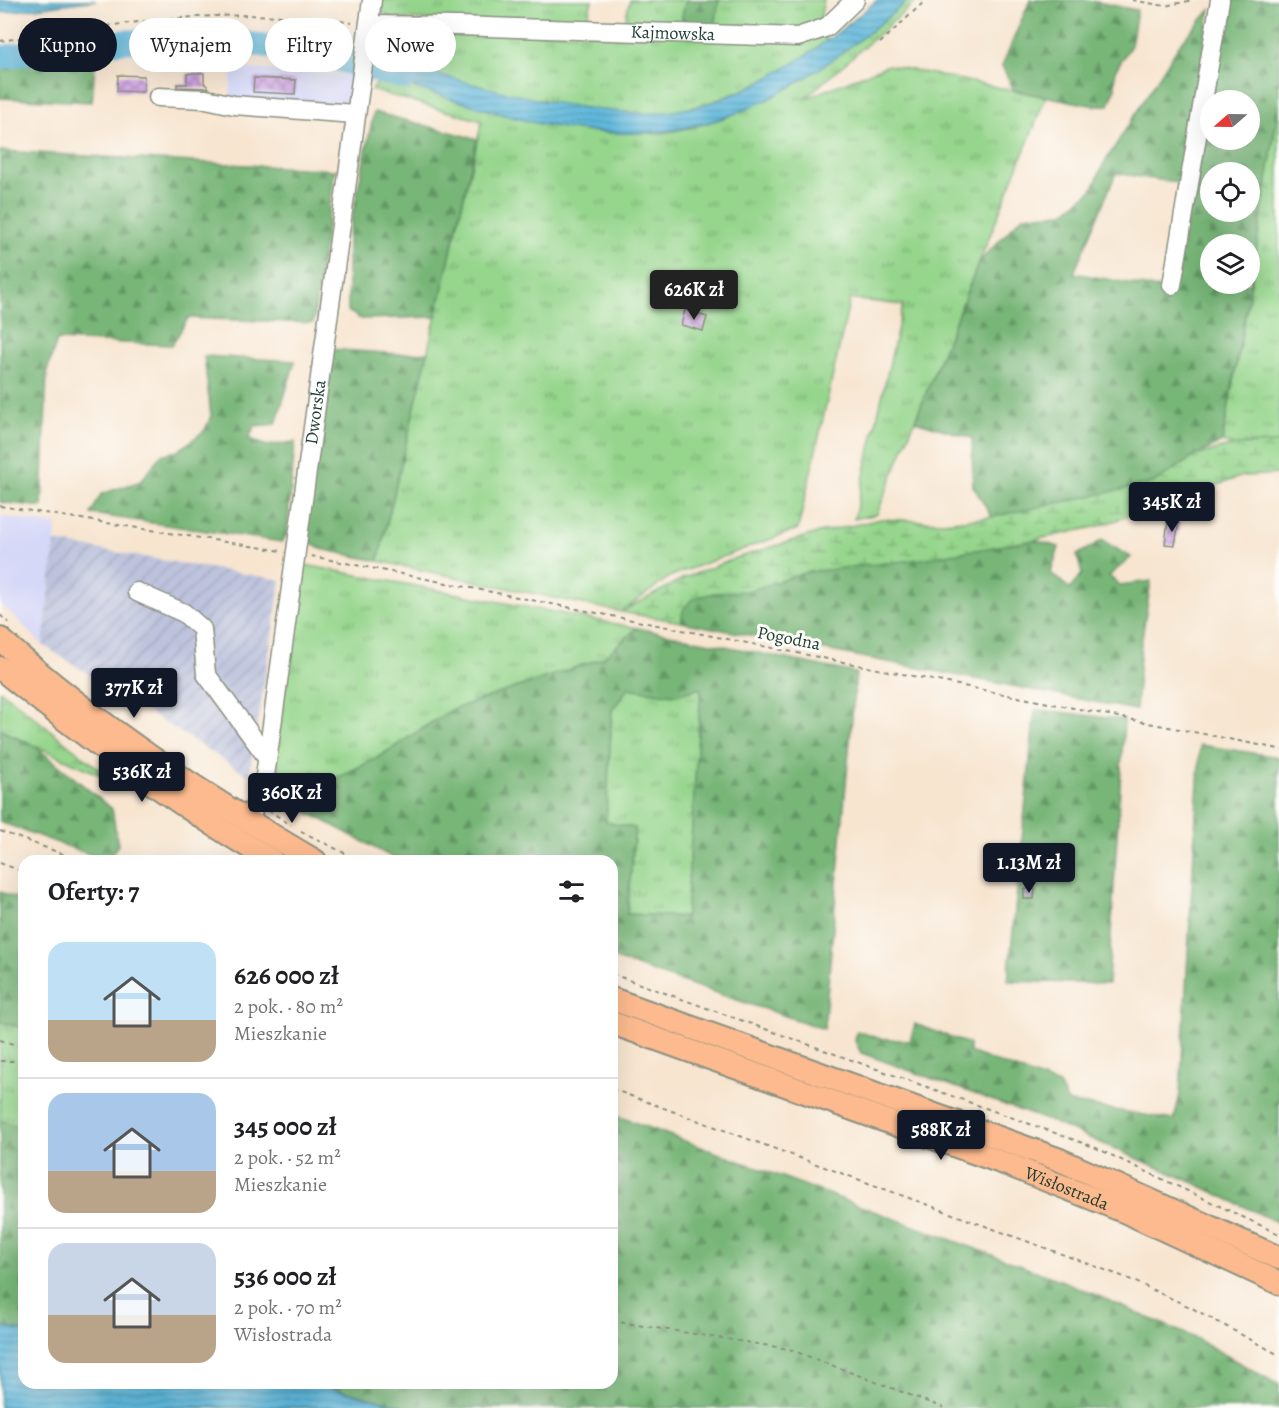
<!DOCTYPE html>
<html lang="pl">
<meta charset="utf-8">
<style>
body{margin:0;font-family:Alegreya,serif;background:#f2f2f2;color:#202124;height:100vh;display:flex;flex-direction:column;font-size:22px;white-space:nowrap}
*{box-sizing:border-box;margin:0}
p{font-size:20px;color:#757577}
.icon{flex:none;width:33px;height:33px;fill:none;stroke:currentColor;stroke-width:2;stroke-linecap:round;stroke-linejoin:round}
.map{position:relative;flex:1;overflow:hidden}
.side{position:absolute;left:18px;top:855px;width:600px;height:534px;display:flex;flex-direction:column;background:#fff;border-radius:18px;box-shadow:0 6px 24px #0002}
.side>*{flex:none}
.guide{position:absolute;left:18px;top:18px;width:600px;height:54px;display:flex;gap:12px}
.needle{width:39px;rotate:250deg}
.controls{position:absolute;left:1200px;top:90px;display:grid;gap:12px}
.controls a{display:grid;place-items:center;width:60px;height:60px;border-radius:50%;background:#fff;box-shadow:0 6px 24px #0002;font-size:30px}
.price{position:absolute;translate:-50% -51px;padding:0 14px;border-radius:6px;background:#111827;color:#fff;font-size:20px;line-height:39px;filter:drop-shadow(0 2px 3px #0008)}
.price::after{content:'';position:absolute;left:50%;top:36px;width:18px;height:14px;margin-left:-9px;background:inherit;clip-path:polygon(0 0,100% 0,50% 100%)}
.price.on{background:#222;color:#fff}
ul{padding:0;list-style:none}
li{display:flex;align-items:center;gap:18px;height:150px;padding:0 30px}
li+li{border-top:2px solid #e0e0e0}
li span{display:grid;place-items:center;flex:none;width:168px;height:120px;border-radius:18px;color:#555}
li>.icon{margin-inline-start:auto}
span .icon{width:72px;height:72px;fill:#fffc;stroke-width:1}
li b{font-size:26px}
h2{display:flex;justify-content:space-between;align-items:center;height:72px;padding:0 30px;font-size:26px}
.tag{padding:0 21px;border-radius:27px;background:#fff;box-shadow:0 6px 24px #0002;font-size:21px;line-height:54px}
.tag.on{background:#111827;color:#fff}
.map>svg:first-child{display:block}
.built{fill:#d6d8f8}
.industrial{fill:url(#industrial-furrows)}
.grass{fill:url(#grass-tufts);stroke:#5a8960;stroke-width:1.5}
.forest{fill:url(#forest-firs);stroke:#4c7a56;stroke-width:1.5;fill-rule:evenodd}
.wetland{fill:url(#wetland-marsh);stroke:#5a8960;stroke-width:1.5}
.water{fill:url(#water-rules);stroke:#3e7a88;stroke-width:1.5}
.lines{fill:none;stroke-linecap:round;stroke-linejoin:round}
.river{stroke:#5eb7db;stroke-width:24}
.building{fill:url(#building-cross-hatch)}
.minor-casing{stroke:#8b9182;stroke-width:21}
.major-casing{stroke:#8b9182;stroke-width:26}
.path{stroke:#8b9182;stroke-width:2;stroke-dasharray:4.5 4.5;stroke-linecap:butt}
.minor{stroke:#fff;stroke-width:18}
.major{stroke:#fcba8e;stroke-width:22}
.labels{text-anchor:middle;dominant-baseline:central;stroke-width:6;stroke-linejoin:round;paint-order:stroke}
.street-label{font-size:18px;fill:#1f3d34;stroke:#fdfcf7}
</style>
<div class="map">
<svg width="1279" height="1408" viewBox="0 0 1279 1408">
<defs>
<pattern id="industrial-furrows" width="10" height="10" patternUnits="userSpaceOnUse" patternTransform="scale(1.5)"><rect width="10" height="10" fill="#bec3dd"/><path d="M-1 1l2-2M0 10L10 0M9 11l2-2" fill="none" stroke="#a3a8be"/></pattern>
<pattern id="grass-tufts" width="24" height="20" patternUnits="userSpaceOnUse" patternTransform="scale(1.5)"><rect width="24" height="20" fill="#95d58c"/><path d="M3 7l-1-3M5 7V3M7 7l1-3M15 17l-1-3M17 17v-4M19 17l1-3" fill="none" stroke="#79ae73"/></pattern>
<pattern id="forest-firs" width="22" height="20" patternUnits="userSpaceOnUse" patternTransform="scale(1.5)"><rect width="22" height="20" fill="#78b678"/><path d="M5 1l3.5 6h-7zM16 11l3.5 6h-7z" fill="#629563"/></pattern>
<pattern id="wetland-marsh" width="20" height="14" patternUnits="userSpaceOnUse" patternTransform="scale(1.5)"><rect width="20" height="14" fill="#95d58c"/><path d="M1 5h8M5 5V1M11 12h8M15 12V8" fill="none" stroke="#79ae73"/></pattern>
<pattern id="water-rules" width="6" height="5" patternUnits="userSpaceOnUse" patternTransform="scale(1.5)"><rect width="6" height="5" fill="#5eb7db"/><path d="M0 2.5h6" fill="none" stroke="#4d96b2"/></pattern>
<pattern id="building-cross-hatch" width="8" height="8" patternUnits="userSpaceOnUse" patternTransform="scale(1.5)"><rect width="8" height="8" fill="#d0a4e4"/><path d="M0 0l8 8M0 8l8-8" fill="none" stroke="#a887ba"/></pattern>
</defs>
<rect width="100%" height="100%" fill="#fdfcf7"/>
<filter id="ink" filterUnits="userSpaceOnUse"><feTurbulence type="fractalNoise" baseFrequency=".0167" numOctaves="2"/><feDisplacementMap in="SourceGraphic" scale="12" xChannelSelector="R" yChannelSelector="G"/><feConvolveMatrix kernelMatrix="1 2 1 2 8 2 1 2 1" color-interpolation-filters="sRGB"/></filter>
<filter id="wash" filterUnits="userSpaceOnUse"><feTurbulence type="fractalNoise" baseFrequency=".008" numOctaves="4" result="noise"/><feDisplacementMap in="SourceGraphic" scale="24" xChannelSelector="R" yChannelSelector="G"/><feGaussianBlur stdDeviation="1.35" result="paint"/><feColorMatrix in="noise" values="0 0 0 0 0 0 0 0 0 0 0 0 0 0 0 0 0 1.4 0 .05"/><feComposite in="paint" operator="in"/></filter>
<g filter="url(#wash)">
<rect width="100%" height="100%" fill="#f7e5d0"/>
<g class="built">
<polygon points="232,68 355,75 349,117 229,110"/>
<polygon points="0,516 57,525 43,645 0,603"/>
</g>
<polygon class="industrial" points="55,542 281,580 249,776 43,645"/>
<g class="grass">
<polygon points="376,0 592,0 586,25 393,19 377,9"/>
<polygon points="630,0 824,0 819,24 803,29 624,25"/>
<path d="M 909,0 L 918,0 L 804,99 L 888,65 L 1046,97 L 877,514 L 854,519 L 903,305 L 850,299 L 798,529 L 671,576 L 621,612 L 378,561 L 482,121 L 372,90 L 380,79 L 655,134 C 756,122 833,62 909,0 Z"/>
<path d="M 414,32 L 821,35 L 828,40 C 779,76 718,108 657,113 C 575,120 463,81 384,59 C 385,39 396,35 414,32 Z"/>
<polygon points="1279,104 1279,443 1233,445 1222,442 1249,295"/>
<polygon points="305,565 637,628 603,658 451,710 379,757 289,802 271,794 301,569"/>
<polygon points="628,688 675,695 701,688 687,917 627,914 635,828 606,822 612,710"/>
<polygon points="0,690 114,781 0,730"/>
<polygon points="0,1022 24,1028 24,1127 0,1121"/>
</g>
<g class="forest">
<polygon points="686,0 719,0 716,21 711,29 683,28 682,16"/>
<polygon points="1030,0 1087,0 1137,10 1131,45 1115,71 1115,88 1109,105 1095,106 1014,90 1002,66"/>
<path d="M 1224,0 L 1279,0 L 1279,104 L 1249,295 L 1222,442 L 1195,456 L 1153,483 L 992,517 L 973,486 L 972,438 L 915,421 L 979,262 L 1023,216 L 1063,213 L 1092,190 L 1103,165 L 1179,45 L 1210,10 L 1184,184 L 1116,173 L 1074,273 L 1166,290 ZM 1210,100 L 1250,100 L 1250,140 L 1210,140 ZM 1210,172 L 1250,172 L 1250,212 L 1210,212 ZM 1210,244 L 1250,244 L 1250,284 L 1210,284 Z"/>
<polygon points="96,52 92,102 0,98 0,69"/>
<polygon points="374,112 477,139 436,317 361,319 348,311 348,237"/>
<polygon points="0,151 335,170 313,323 188,318 172,345 57,340 47,371 42,507 0,502"/>
<polygon points="329,349 398,354 428,352 378,561 321,549 304,538"/>
<polygon points="204,356 295,361 276,424 254,426 249,439 267,446 295,442 287,534 282,542 91,514 101,494 141,481 161,455 178,451 205,430 211,416"/>
<polygon points="1034,540 1059,547 1051,573 1070,589 1082,574 1077,555 1102,540 1131,557 1109,576 1120,585 1151,581 1141,644 1136,710 681,622 683,610 691,600 712,593 748,591 807,572 921,559"/>
<path d="M 637,628 L 856,673 L 824,1029 L 612,958 L 612,861 L 399,861 L 289,802 L 379,757 L 451,710 L 603,658 ZM 628,688 L 675,695 L 701,688 L 686,917 L 627,914 L 635,828 L 606,822 L 612,710 Z"/>
<polygon points="1035,709 1124,720 1108,984 1008,981"/>
<polygon points="0,730 36,747 112,809 118,845 108,861 0,822"/>
<polygon points="1200,745 1279,757 1279,1223 1192,1182 1052,1122 861,1053 855,1041 857,1031 878,1038 910,1041 915,1024 969,1044 969,1052 1059,1085 1068,1102 1174,1120 1180,1094"/>
<polygon points="0,892 24,901 24,1028 0,1022"/>
<polygon points="612,1114 1068,1283 1195,1338 1279,1385 1279,1408 411,1408 309,1383 612,1383"/>
<polygon points="0,1121 24,1127 24,1331 0,1327"/>
</g>
<polygon class="wetland" points="1279,443 1279,474 1243,476 1099,526 1034,540 921,559 807,572 748,591 712,593 691,600 683,610 681,622 621,612 682,579 733,559 814,534 881,519 942,522 992,517 1153,483 1195,456 1233,445"/>
<g class="water">
<polygon points="0,0 96,0 0,13"/>
<path d="M 877,0 L 909,0 C 791,97 706,156 546,125 C 490,114 436,91 380,79 L 374,70 L 375,65 L 383,59 C 456,79 529,102 604,110 C 622,112 640,115 659,113 C 742,105 816,53 877,0 Z"/>
<polygon points="0,1327 24,1331 24,1383 309,1383 411,1408 0,1408"/>
</g>
<g class="lines">
<path class="river" d="M 0,58 C 91,39 184,35 277,47 C 320,53 363,67 405,78"/>
</g>
<g id="blocks">
<g class="building">
<polygon points="193,73 204,73 204,83 209,88 177,87 177,84 187,84 187,74"/>
<polygon points="118,75 144,76 143,92 117,91"/>
<polygon points="254,78 296,80 295,94 253,92"/>
<polygon points="685,310 707,317 703,331 681,325"/>
<polygon points="1168,520 1179,522 1175,545 1165,544"/>
<polygon points="1024,889 1035,889 1034,899 1024,899"/>
</g>
</g>
</g>
<g filter="url(#ink)">
<use href="#blocks" fill-opacity="0" stroke="#8b9182" stroke-width="1.5"/>
<g class="lines">
<g class="minor-casing">
<g id="minor">
<path id="s1" d="M 370,25 L 458,26 L 798,37 L 827,27 L 855,0"/>
<polyline points="158,97 206,99 234,105 355,114"/>
<polyline points="1172,285 1220,0"/>
<polyline points="137,592 184,613 202,629 206,674 267,757"/>
<path id="s2" d="M 249,822 L 265,776 L 372,0"/>
</g>
</g>
<g class="major-casing">
<g id="major">
<path d="M 0,639 C 96,725 204,796 315,861"/>
<path d="M 0,668 C 87,739 175,803 272,861"/>
<polyline points="612,999 1060,1160 1279,1258"/>
<path id="s3" d="M 612,1023 L 1012,1166 L 1126,1212 L 1279,1283"/>
</g>
</g>
<g class="path">
<polyline points="1132,0 1165,6 1193,0"/>
<path d="M 0,41 C 116,24 235,4 352,23"/>
<polyline points="880,43 926,0"/>
<polyline points="0,506 282,551"/>
<polyline points="311,556 1279,749"/>
<polyline points="0,615 9,623"/>
<polyline points="268,810 291,825"/>
<polyline points="0,831 82,861"/>
<polyline points="301,831 360,861"/>
<polyline points="0,863 24,872"/>
<polyline points="612,974 1094,1147 1279,1234"/>
<polyline points="0,1040 24,1047"/>
<polyline points="0,1061 24,1061"/>
<polyline points="612,1089 1127,1278 1192,1308 1279,1355"/>
<polyline points="612,1321 789,1349 944,1408"/>
</g>
<use href="#minor" class="minor"/>
<use href="#major" class="major"/>
</g>
</g>
<g class="labels">
<g class="street-label">
<text stroke="none"><textPath href="#s1" startOffset="303">Kajmowska</textPath></text>
<text stroke="none"><textPath href="#s2" startOffset="416">Dworska</textPath></text>
<text transform="translate(789 638) rotate(11)">Pogodna</text>
<text stroke="none"><textPath href="#s3" startOffset="484">Wisłostrada</textPath></text>
</g>
</g>
</svg>
<div class="controls">
<a><svg class="needle" viewBox="-14 -14 28 28"><path d="M0-13l5 13h-10z" fill="#e53935"/><path d="M0 13l5-13h-10z" fill="#757577"/></svg></a>
<a><svg class="icon" aria-label="locate" viewBox="0 0 24 24"><circle cx="12" cy="12" r="6"/><path d="M12 2v4M12 18v4M2 12h4M18 12h4"/></svg></a>
<a><svg class="icon" aria-label="layers" viewBox="0 0 24 24"><path d="M12 4l9 5-9 5-9-5zM3 14l9 5 9-5"/></svg></a>
</div>
<b class="price on" style="left:694px;top:321px">626K zł</b>
<b class="price" style="left:1172px;top:533px">345K zł</b>
<b class="price" style="left:134px;top:719px">377K zł</b>
<b class="price" style="left:142px;top:803px">536K zł</b>
<b class="price" style="left:292px;top:824px">360K zł</b>
<b class="price" style="left:1029px;top:894px">1.13M zł</b>
<b class="price" style="left:941px;top:1161px">588K zł</b>
<div class="guide">
<a class="tag on">Kupno</a>
<a class="tag">Wynajem</a>
<a class="tag">Filtry</a>
<a class="tag">Nowe</a>
</div>
<section class="side">
<h2>Oferty: 7<svg class="icon" aria-label="filters" viewBox="0 0 24 24"><path d="M4 7h16M4 17h16"/><circle cx="9" cy="7" r="2"/><circle cx="15" cy="17" r="2"/></svg></h2>
<ul>
<li><span style="background:linear-gradient(#bfe0f5 65%,#b9a48a 0)"><svg class="icon" aria-label="home" viewBox="0 0 24 24"><path d="M3 11l9-7 9 7M6 9v11h12V9"/></svg></span><div><b>626 000 zł</b><p>2 pok. · 80 m²</p><p>Mieszkanie</p></div></li>
<li><span style="background:linear-gradient(#a9c7e8 65%,#b9a48a 0)"><svg class="icon" aria-label="home" viewBox="0 0 24 24"><path d="M3 11l9-7 9 7M6 9v11h12V9"/></svg></span><div><b>345 000 zł</b><p>2 pok. · 52 m²</p><p>Mieszkanie</p></div></li>
<li><span style="background:linear-gradient(#c9d6e8 60%,#b9a48a 0)"><svg class="icon" aria-label="home" viewBox="0 0 24 24"><path d="M3 11l9-7 9 7M6 9v11h12V9"/></svg></span><div><b>536 000 zł</b><p>2 pok. · 70 m²</p><p>Wisłostrada</p></div></li>
</ul>
</section>
</div>
